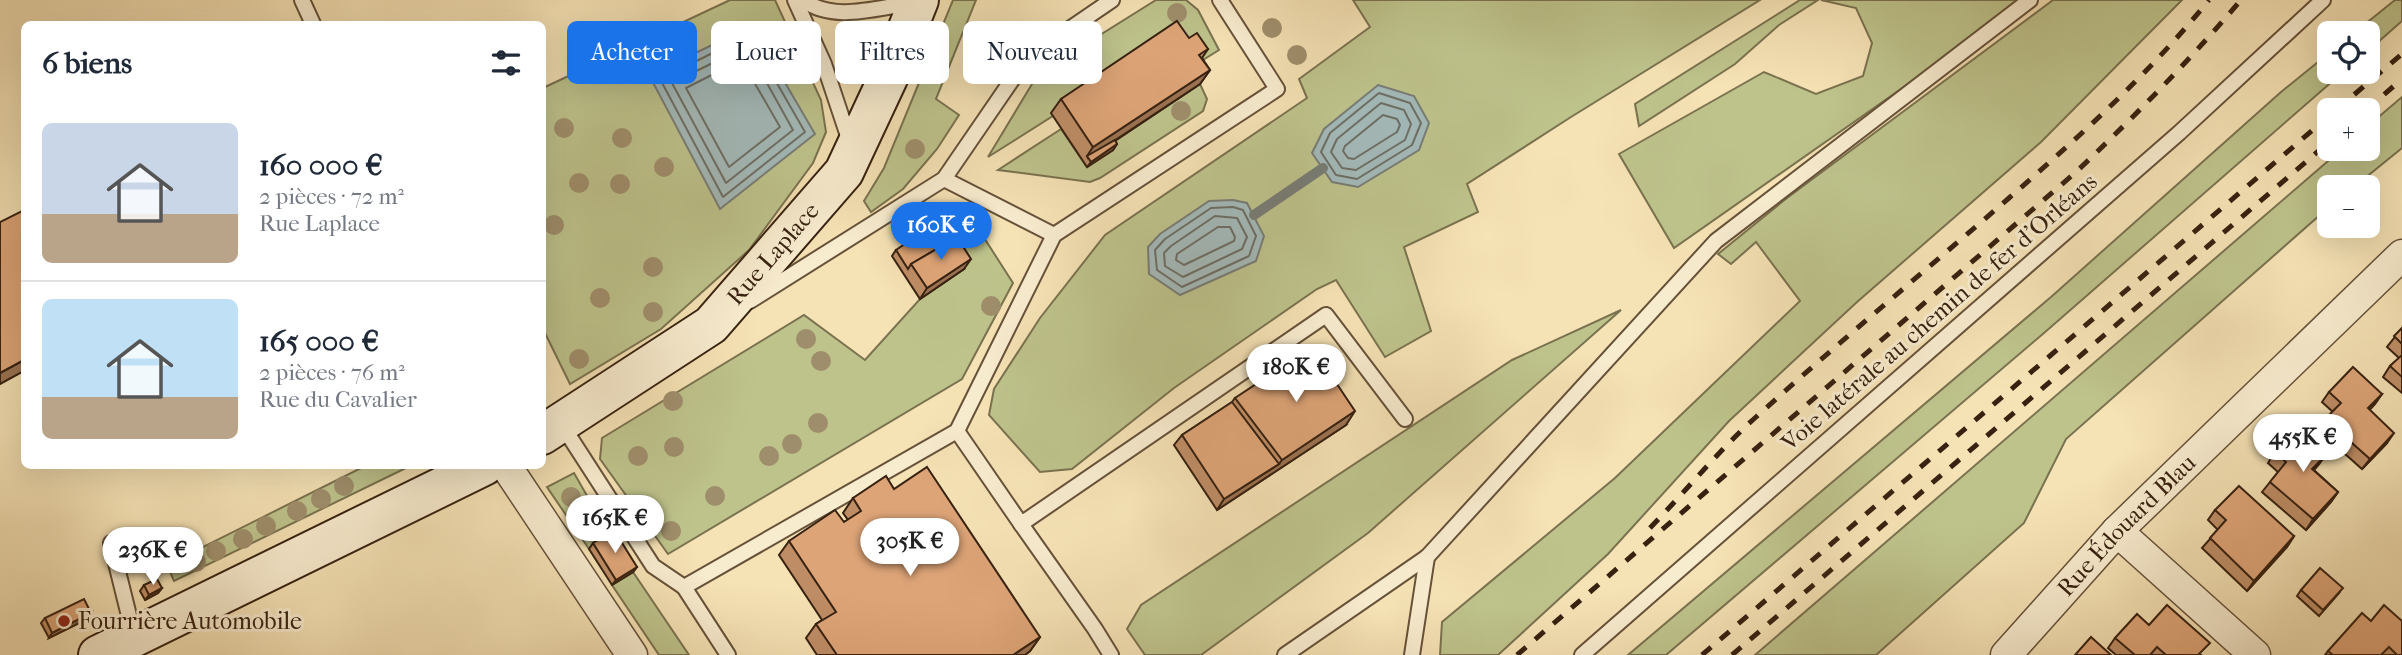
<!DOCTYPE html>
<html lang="fr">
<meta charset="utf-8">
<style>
body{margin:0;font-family:"IM FELL French Canon",serif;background:#f6f6f7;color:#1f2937;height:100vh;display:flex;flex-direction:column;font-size:26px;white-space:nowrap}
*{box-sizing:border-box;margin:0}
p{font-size:23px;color:#747a83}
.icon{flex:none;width:38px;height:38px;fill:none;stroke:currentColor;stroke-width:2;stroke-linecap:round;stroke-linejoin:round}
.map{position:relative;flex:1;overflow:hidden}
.panel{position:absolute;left:21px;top:21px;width:525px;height:448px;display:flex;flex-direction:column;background:#fff;border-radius:10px;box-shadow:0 7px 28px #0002}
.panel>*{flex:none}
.hud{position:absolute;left:567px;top:21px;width:665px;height:63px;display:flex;gap:14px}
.buttons{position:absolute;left:2317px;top:21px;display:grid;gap:14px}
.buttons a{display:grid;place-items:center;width:63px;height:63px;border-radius:10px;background:#fff;box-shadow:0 7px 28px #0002;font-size:35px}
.price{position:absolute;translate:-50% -60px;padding:0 16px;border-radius:24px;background:#fff;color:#222;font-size:23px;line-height:46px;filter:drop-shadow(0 2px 4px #0008)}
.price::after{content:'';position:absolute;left:50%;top:42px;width:21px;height:16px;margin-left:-10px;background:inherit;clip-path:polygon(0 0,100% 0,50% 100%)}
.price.active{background:#1a73e8;color:#fff}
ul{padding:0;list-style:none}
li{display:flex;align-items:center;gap:21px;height:175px;padding:0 21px}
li+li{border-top:2px solid #e0e1e3}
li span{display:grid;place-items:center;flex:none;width:196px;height:140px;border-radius:10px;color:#555}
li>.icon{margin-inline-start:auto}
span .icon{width:84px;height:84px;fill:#fffc;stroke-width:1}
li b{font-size:30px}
h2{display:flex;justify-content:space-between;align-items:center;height:84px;padding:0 21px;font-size:30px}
.tag{padding:0 24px;border-radius:10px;background:#fff;box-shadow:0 7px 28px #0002;font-size:24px;line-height:63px}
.tag.active{background:#1a73e8;color:#fff}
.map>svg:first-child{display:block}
.green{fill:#bec38c;stroke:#7a724e;stroke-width:2}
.water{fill:#a3baba;stroke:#787d76;stroke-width:2}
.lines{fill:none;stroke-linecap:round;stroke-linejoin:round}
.shore{stroke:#6d6e65;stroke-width:2}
.stream{stroke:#787d76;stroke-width:10}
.lane-casing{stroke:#665139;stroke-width:18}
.street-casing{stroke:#665139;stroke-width:33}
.secondary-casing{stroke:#372110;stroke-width:42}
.lane{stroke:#f8eccf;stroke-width:14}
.street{stroke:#f8eccf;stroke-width:30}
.secondary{stroke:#f8eccf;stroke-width:38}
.rail{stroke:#372110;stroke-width:5;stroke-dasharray:12 12;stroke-linecap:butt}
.tree{fill:#9f8e6b}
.wall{fill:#be8d66;stroke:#372110;stroke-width:2}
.shaded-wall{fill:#9b7353;stroke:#372110;stroke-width:2}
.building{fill:#dda477;stroke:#372110;stroke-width:2}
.poi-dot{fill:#8f2418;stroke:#f8eccf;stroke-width:2.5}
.labels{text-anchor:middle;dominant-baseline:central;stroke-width:6;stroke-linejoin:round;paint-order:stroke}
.street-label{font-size:24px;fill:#372110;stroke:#f8eccf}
.poi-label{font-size:24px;fill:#372110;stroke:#f8eccf;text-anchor:start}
</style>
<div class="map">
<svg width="2402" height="655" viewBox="0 0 2402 655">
<rect width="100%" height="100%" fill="#f5e2b5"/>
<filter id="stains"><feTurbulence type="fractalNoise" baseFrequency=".00286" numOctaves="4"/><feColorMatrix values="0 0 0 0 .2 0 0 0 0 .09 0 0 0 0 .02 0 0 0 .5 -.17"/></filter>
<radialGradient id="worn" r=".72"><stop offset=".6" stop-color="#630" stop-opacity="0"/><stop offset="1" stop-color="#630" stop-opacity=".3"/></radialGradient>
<g class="green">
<polygon points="730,0 775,0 821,100 826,132 813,163 749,250 661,329 570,384 543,329 543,88"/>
<polygon points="953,0 976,0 936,99 959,115 937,149 903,189 871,212 864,201 884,168"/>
<polygon points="1156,0 1186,0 1198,10 1219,50 1198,63 1053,116 988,157 1032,84 1044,70"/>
<polygon points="1353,0 1760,0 1571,117 1467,184 1478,212 1404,247 1431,331 1385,357 1336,280 1317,289 1174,388 1072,469 1040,472 989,415 994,389 1040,318 1105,235 1307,98 1299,79 1370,27"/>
<polygon points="1800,0 1818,0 1779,25 1735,64 1639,126 1635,104"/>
<polygon points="1821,0 2019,0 1931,68 1674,248 1619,154 1764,72 1816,94 1863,76 1872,43 1856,8"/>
<polygon points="2053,0 2182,0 2041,142 1857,302 1729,421 1608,554 1498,655 1440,655 1442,622 1615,478 1800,301 1756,242 1731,264 1718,254 1787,198"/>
<polygon points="2395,0 2402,0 2402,21 2368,51 2368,33 2354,33"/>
<polygon points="2329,53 2329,72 2343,72 2044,333 1666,655 1628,655 2051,297 2281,92"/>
<polygon points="1200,84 1207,99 1203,111 1100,178 1090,182 998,170 1061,129 1087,167 1110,144"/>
<polygon points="2402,97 2402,148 2354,187 2329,187 2329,207 2066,439 2024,523 1876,655 1755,655 2342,149 2368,149 2368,126"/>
<polygon points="972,219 1013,283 962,379 668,554 600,459 602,438 804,315 865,360 920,299 964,269 936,225"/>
<polygon points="1621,310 1368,533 1201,655 1145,655 1127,629 1141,605 1512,360"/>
<polygon points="365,466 410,466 174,581 167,565"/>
<polygon points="574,473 610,536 589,549 547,487"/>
<polygon points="633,572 689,655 659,655 612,585"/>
</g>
<g class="water">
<polygon points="752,26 815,134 720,209 649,75"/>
<polygon points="1378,85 1414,96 1429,123 1419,150 1358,187 1332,182 1312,153 1324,129"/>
<polygon points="1233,200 1247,203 1264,236 1256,261 1180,295 1149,274 1148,247 1160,234 1209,201"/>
</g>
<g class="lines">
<g class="shore">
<polygon points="747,36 751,38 805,132 723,197 660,79"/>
<polygon points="743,48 748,49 793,130 726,183 672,83"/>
<polygon points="739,61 743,63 780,127 729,167 686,88"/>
<polygon points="1379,93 1410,103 1421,123 1412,145 1357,179 1336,175 1321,152 1330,133"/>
<polygon points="1381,103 1404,110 1411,124 1405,140 1356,170 1342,168 1331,152 1337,139"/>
<polygon points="1383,115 1397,119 1400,125 1397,132 1354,159 1348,158 1343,151 1345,146"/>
<polygon points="1233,207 1243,210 1256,236 1249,256 1182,287 1157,270 1155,250 1165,239 1211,208"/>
<polygon points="1215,216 1237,218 1247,237 1242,249 1183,277 1165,266 1164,253 1171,246"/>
<polygon points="1218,227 1230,227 1235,237 1234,241 1184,265 1176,260 1177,254"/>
</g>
<polyline class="stream" points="1254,215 1323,168"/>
<g class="lane-casing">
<g id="lane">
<polyline points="302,0 313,24"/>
<polyline points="795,0 824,64 850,142"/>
<path d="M 803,0 C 834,23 878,7 913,3"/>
<polyline points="944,179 1054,235"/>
<polyline points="750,301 944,179 1027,58 1112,0"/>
<polyline points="562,425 653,566 684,587"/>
<polyline points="957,431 1021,524 1326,315 1405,419"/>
<polyline points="1021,524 1095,629 1111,655"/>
<polyline points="111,543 134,636"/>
<polyline points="728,655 684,587 957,431 1054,235 1277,89 1220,0"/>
<polyline points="1285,655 1427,557 1716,241 2030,0"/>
<polyline points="1412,655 1427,557"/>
<polyline points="1582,655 2179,133 2323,0"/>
</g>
</g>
<g class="street-casing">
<g id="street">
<polyline points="506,466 632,655"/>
<polyline points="2117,531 2255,655"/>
<path id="s1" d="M 2006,655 L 2117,531 L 2402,255"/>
</g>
</g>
<g class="secondary-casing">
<g id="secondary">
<path id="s2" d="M 542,435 L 711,325 L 844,172 L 888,78 L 919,0"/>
<polyline points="98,655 484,466"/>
</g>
</g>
<use href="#lane" class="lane"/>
<use href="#street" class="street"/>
<use href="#secondary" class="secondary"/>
<g class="rail">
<polyline points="2336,110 2402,54"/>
<polyline points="2366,110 2402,79"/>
<path d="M 1650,528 C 1686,491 1718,451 1756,417 C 1839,342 1925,271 2009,198 C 2080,136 2149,74 2209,0"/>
<path d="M 1517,655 L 2076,172 C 2134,117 2189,61 2241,0"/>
<polyline points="1702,655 2329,116"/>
<polyline points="1732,655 2329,142"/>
</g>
</g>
<g class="tree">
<circle cx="1177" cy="13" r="10"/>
<circle cx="1272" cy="28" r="10"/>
<circle cx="1297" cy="55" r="10"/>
<circle cx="1181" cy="111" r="10"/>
<circle cx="564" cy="128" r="10"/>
<circle cx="622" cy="138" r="10"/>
<circle cx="915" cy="149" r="10"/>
<circle cx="664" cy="167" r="10"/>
<circle cx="579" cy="183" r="10"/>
<circle cx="620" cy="184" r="10"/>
<circle cx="554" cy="225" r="10"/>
<circle cx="653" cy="267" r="10"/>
<circle cx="600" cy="298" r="10"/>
<circle cx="991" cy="306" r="10"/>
<circle cx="653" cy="312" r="10"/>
<circle cx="806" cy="339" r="10"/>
<circle cx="579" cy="359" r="10"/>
<circle cx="821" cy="361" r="10"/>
<circle cx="673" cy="401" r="10"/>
<circle cx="818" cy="423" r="10"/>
<circle cx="792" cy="444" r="10"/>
<circle cx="674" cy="447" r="10"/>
<circle cx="638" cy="456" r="10"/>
<circle cx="769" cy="456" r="10"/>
<circle cx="344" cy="486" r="10"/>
<circle cx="715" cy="496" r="10"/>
<circle cx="571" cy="497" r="10"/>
<circle cx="321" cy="499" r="10"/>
<circle cx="297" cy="511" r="10"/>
<circle cx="266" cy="526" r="10"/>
<circle cx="671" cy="531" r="10"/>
<circle cx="243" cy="539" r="10"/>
<circle cx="216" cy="551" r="10"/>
<circle cx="196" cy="562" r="10"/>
</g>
<g class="wall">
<polygon points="1189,38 1208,49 1202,58 1210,70 1200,84 1115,141 1117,144 1113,150 1087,167 1051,113 1061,99"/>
<polygon points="896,250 964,269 920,299 892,256"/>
<polygon points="2402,328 2402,393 2383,377 2390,366 2399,358 2387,347"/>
<polygon points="2329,392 2382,394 2369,410 2387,443 2362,469 2318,430 2333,412 2322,402"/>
<polygon points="1235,398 1346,425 1217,510 1174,445 1182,435 1232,402"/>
<polygon points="2275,452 2319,464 2314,470 2338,492 2331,502 2306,530 2262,492 2278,472 2268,463"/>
<polygon points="894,489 1040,637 1030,651 1025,655 817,655 806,638 816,624 822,620 779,555 789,541 844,522 848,520 843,513 853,498"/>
<polygon points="2215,510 2294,536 2287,547 2247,591 2202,548 2218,530 2208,520"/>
<polygon points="593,543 637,567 633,572 612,585 589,549"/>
<polygon points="144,585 162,588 158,593 145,600 140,591"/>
<polygon points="2301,590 2339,593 2319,616 2297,596"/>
<polygon points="45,618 87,619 49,638 41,623"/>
<polygon points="2371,621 2402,655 2325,655 2328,651"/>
<polygon points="2149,625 2201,655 2116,655 2108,648 2115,638"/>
</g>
<g class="shaded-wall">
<polygon points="1210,70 1200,84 1088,158 1087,156 1093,147"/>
<polygon points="1117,144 1113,150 1087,167 1091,162"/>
<polygon points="971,259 964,269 920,299 927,288"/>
<polygon points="24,360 24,371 0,384 0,373"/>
<polygon points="2382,394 2375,404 2361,419 2368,408"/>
<polygon points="1355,411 1346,425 1217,510 1224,499 1279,464 1282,460"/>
<polygon points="2394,433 2387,443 2362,469 2370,459"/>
<polygon points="2327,454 2319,464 2305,479 2312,469"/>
<polygon points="2338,492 2331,502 2306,530 2313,519"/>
<polygon points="2294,536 2287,547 2247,591 2254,581"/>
<polygon points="637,567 633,572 612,585 616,580"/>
<polygon points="162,588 158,593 145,600 149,595"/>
<polygon points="91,613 87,619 49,638 52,633"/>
<polygon points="1040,637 1030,651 1025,655 1013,655"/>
</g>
<g class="building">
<polygon points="1177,21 1189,38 1197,33 1208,49 1199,55 1210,70 1093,147 1061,99"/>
<polygon points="1115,140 1117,144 1091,162 1087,156"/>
<polygon points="24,210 24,360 0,373 0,222"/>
<polygon points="940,220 952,240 911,264 908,269 896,250"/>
<polygon points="957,237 971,259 927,288 911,264"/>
<polygon points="2402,328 2402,344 2394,336"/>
<polygon points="1312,347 1355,411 1282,460 1235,398"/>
<polygon points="2402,355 2402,377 2390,366"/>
<polygon points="2353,367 2382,394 2368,408 2394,433 2370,459 2325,419 2341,403 2329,392"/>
<polygon points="1232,402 1279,464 1224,499 1182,435"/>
<polygon points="2297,427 2327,454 2312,469 2338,492 2313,519 2270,482 2286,462 2275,452"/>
<polygon points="927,467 1040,637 1013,655 837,655 816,624 836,612 789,541 835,510 844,522 861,511 853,498 886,476 894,489"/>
<polygon points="2239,486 2294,536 2254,581 2210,538 2226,520 2215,510"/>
<polygon points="614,530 637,567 616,580 593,543"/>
<polygon points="2320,568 2343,588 2323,610 2301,590"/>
<polygon points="157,579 162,588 149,595 144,585"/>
<polygon points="84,599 91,613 52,633 45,618"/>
<polygon points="2167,605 2210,643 2198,655 2166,655 2157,647 2150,655 2135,655 2115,638 2137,614 2149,625"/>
<polygon points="2384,605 2402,621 2402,655 2397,655 2389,647 2381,655 2333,655 2328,651 2362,613 2371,621"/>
<polygon points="2091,637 2111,655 2075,655"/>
</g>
<circle class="poi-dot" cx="64" cy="621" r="7"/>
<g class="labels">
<g class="street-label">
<text stroke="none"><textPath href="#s2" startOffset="296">Rue Laplace</textPath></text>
<text transform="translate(1939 312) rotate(-41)">Voie latérale au chemin de fer d'Orléans</text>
<text stroke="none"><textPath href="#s1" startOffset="177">Rue Édouard Blau</textPath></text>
</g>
<g class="poi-label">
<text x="78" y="621">Fourrière Automobile</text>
</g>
</g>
<rect width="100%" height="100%" filter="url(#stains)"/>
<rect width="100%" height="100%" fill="url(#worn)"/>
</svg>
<div class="buttons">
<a><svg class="icon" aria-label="locate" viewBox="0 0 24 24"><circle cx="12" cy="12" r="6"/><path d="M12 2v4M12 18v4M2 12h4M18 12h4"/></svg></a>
<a>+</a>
<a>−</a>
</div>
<b class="price active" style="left:941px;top:262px">160K €</b>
<b class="price" style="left:1296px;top:404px">180K €</b>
<b class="price" style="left:2303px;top:474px">455K €</b>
<b class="price" style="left:615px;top:555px">165K €</b>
<b class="price" style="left:910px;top:578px">305K €</b>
<b class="price" style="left:153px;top:587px">236K €</b>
<div class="hud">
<a class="tag active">Acheter</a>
<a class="tag">Louer</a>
<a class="tag">Filtres</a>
<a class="tag">Nouveau</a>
</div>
<section class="panel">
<h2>6 biens<svg class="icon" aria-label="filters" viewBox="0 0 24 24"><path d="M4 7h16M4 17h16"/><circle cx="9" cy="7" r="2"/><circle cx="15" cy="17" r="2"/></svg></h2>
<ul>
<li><span style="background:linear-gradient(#c9d6e8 65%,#b9a48a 0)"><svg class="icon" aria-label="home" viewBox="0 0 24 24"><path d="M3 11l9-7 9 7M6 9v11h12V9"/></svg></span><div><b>160 000 €</b><p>2 pièces · 72 m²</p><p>Rue Laplace</p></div></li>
<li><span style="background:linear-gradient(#bfe0f5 70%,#b9a48a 0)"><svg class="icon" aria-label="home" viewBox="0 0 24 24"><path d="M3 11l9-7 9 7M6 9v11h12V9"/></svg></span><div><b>165 000 €</b><p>2 pièces · 76 m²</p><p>Rue du Cavalier</p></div></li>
</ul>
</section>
</div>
